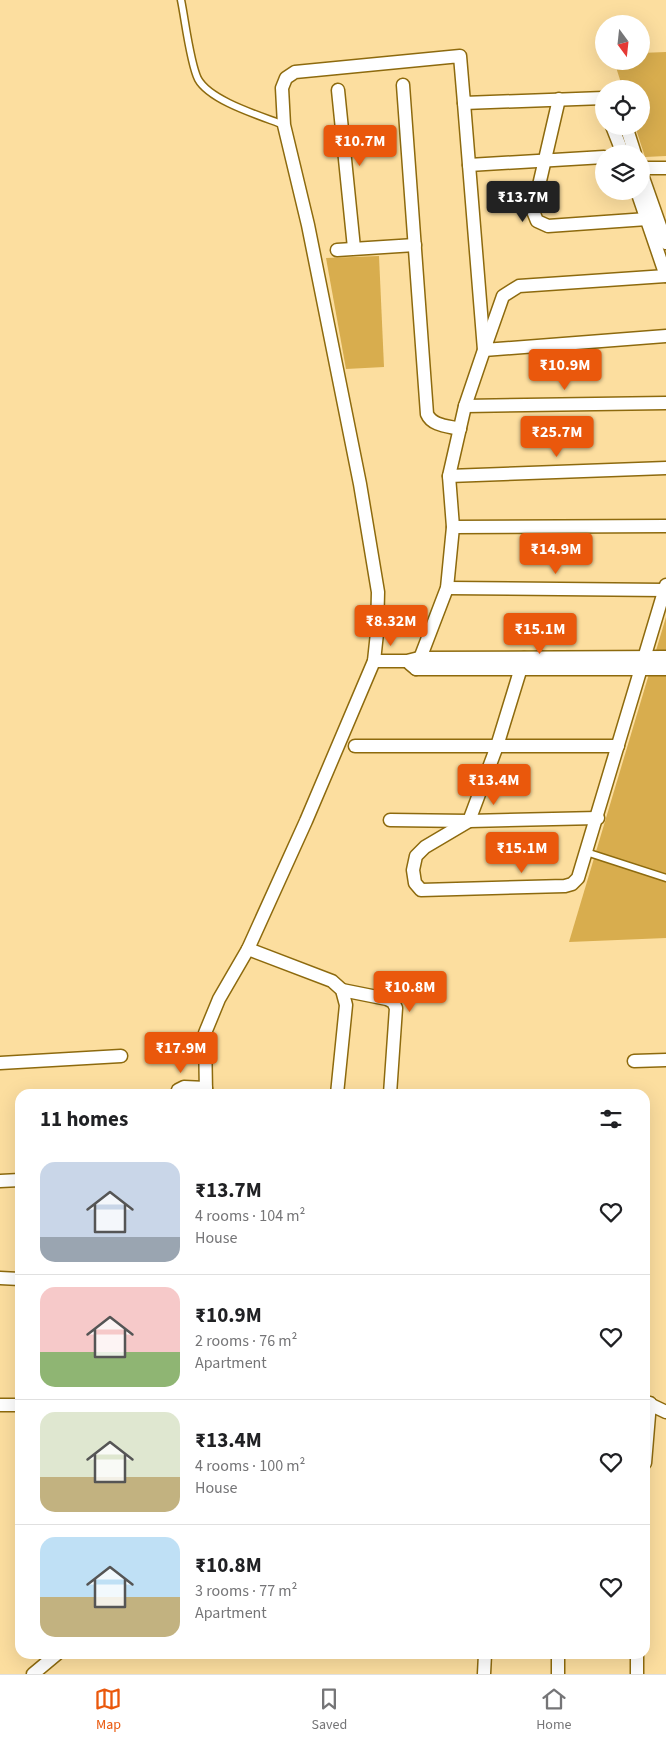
<!DOCTYPE html>
<meta charset="utf-8">
<style>
body{margin:0;font-family:"Source Sans 3",sans-serif;background:#f6f6f6;color:#202124;height:100vh;display:flex;flex-direction:column;font-size:19px;white-space:nowrap}
*{box-sizing:border-box;margin:0}
p{font-size:16px;color:#757577}
.icon{flex:none;width:28px;height:28px;fill:none;stroke:currentColor;stroke-width:2;stroke-linecap:round;stroke-linejoin:round}
.map{position:relative;flex:1;overflow:hidden}
.details{position:absolute;left:15px;top:1089px;width:635px;height:570px;display:flex;flex-direction:column;background:#fff;border-radius:15px;box-shadow:0 5px 20px #0002}
.details>*{flex:none}
.needle{width:32px;rotate:165deg}
.fabs{position:absolute;left:595px;top:15px;display:grid;gap:10px}
.fabs a{display:grid;place-items:center;width:55px;height:55px;border-radius:50%;background:#fff;box-shadow:0 5px 20px #0002;font-size:25px}
.price{position:absolute;translate:-50% -42px;padding:0 11px;border-radius:5px;background:#ea580c;color:#fff;font-size:16px;line-height:32px;filter:drop-shadow(0 1px 2px #0008)}
.price::after{content:'';position:absolute;left:50%;top:30px;width:15px;height:11px;margin-left:-8px;background:inherit;clip-path:polygon(0 0,100% 0,50% 100%)}
.price.active{background:#222;color:#fff}
ul{padding:0;list-style:none}
li{display:flex;align-items:center;gap:15px;height:125px;padding:0 25px}
li+li{border-top:1px solid #e0e0e0}
li span{display:grid;place-items:center;flex:none;width:140px;height:100px;border-radius:15px;color:#555}
li>.icon{margin-inline-start:auto}
span .icon{width:60px;height:60px;fill:#fffc;stroke-width:1}
li b{font-size:21px}
h2{display:flex;justify-content:space-between;align-items:center;height:60px;padding:0 25px;font-size:21px}
.dock{display:flex;justify-content:space-around;align-items:center;height:70px;border-top:1px solid #e0e0e0;background:#fff;font-size:14px;color:#757577}
.dock a{display:grid;justify-items:center;gap:2px}
.dock .active{color:#ea580c}
.map>svg:first-child{display:block}
.green{fill:#d8ad4e}
.lines{fill:none;stroke-linecap:round;stroke-linejoin:round}
.service-casing{stroke:#8d6a0e;stroke-width:9}
.minor-casing{stroke:#8d6a0e;stroke-width:15}
.service{stroke:#fff;stroke-width:6}
.minor{stroke:#fff;stroke-width:12}
</style>
<div class="map">
<svg width="666" height="1674" viewBox="0 0 666 1674">
<rect width="100%" height="100%" fill="#fcde9f"/>
<g class="green">
<polygon points="666,52 666,156 645,157 635,126 641,126 641,89 623,89 614,61 641,61 641,53"/>
<polygon points="379,256 384,367 346,369 326,258"/>
<polygon points="666,617 666,938 569,942"/>
</g>
<g class="lines">
<g class="service-casing">
<g id="service">
<path d="M 181,0 C 185,19 190,63 198,79 C 210,101 261,116 284,125"/>
<polyline points="586,852 666,878"/>
</g>
</g>
<g class="minor-casing">
<g id="minor">
<path d="M 403,85 L 427,414 C 432,426 449,426 460,429"/>
<polyline points="338,90 354,248"/>
<polyline points="559,99 533,211 537,221 548,226 647,219"/>
<polyline points="612,126 623,154"/>
<polyline points="626,126 635,154"/>
<polyline points="469,165 604,157"/>
<polyline points="641,168 666,168"/>
<polyline points="641,172 666,243"/>
<polyline points="637,191 666,276"/>
<polyline points="337,250 415,245"/>
<polyline points="666,276 519,286 503,296 484,350 666,336"/>
<polyline points="465,406 666,403"/>
<polyline points="449,476 666,468"/>
<polyline points="453,527 666,526"/>
<polyline points="447,588 665,590"/>
<polyline points="524,658 497,746 469,821 425,847 416,856 413,870 415,883 421,890 565,886 572,884 578,878 666,585"/>
<polyline points="374,661 407,661 419,658 666,657"/>
<polyline points="410,664 416,669 666,669"/>
<polyline points="416,669 447,588 453,527 449,476 465,406 484,350 464,103"/>
<polyline points="355,746 618,746"/>
<polyline points="390,820 469,821 598,818"/>
<polyline points="248,949 332,981 342,990 346,1005 337,1094"/>
<polyline points="342,990 387,999 393,1002 396,1008 390,1094"/>
<polyline points="634,1061 666,1060"/>
<polyline points="0,1063 121,1056"/>
<polyline points="177,1094 178,1090 184,1087 206,1088"/>
<polyline points="206,1094 205,1033 219,999 248,949 306,821 374,661 377,633 378,592 360,484 308,225 284,125 282,88 286,78 295,72 460,56 464,103 604,98"/>
<polyline points="0,1181 20,1180"/>
<polyline points="0,1278 20,1279"/>
<polyline points="645,1402 666,1412"/>
<polyline points="0,1405 20,1405"/>
<polyline points="645,1463 650,1403"/>
<polyline points="33,1674 57,1654"/>
<polyline points="484,1674 485,1654"/>
<polyline points="558,1674 558,1654"/>
<polyline points="637,1674 637,1654"/>
</g>
</g>
<use href="#service" class="service"/>
<use href="#minor" class="minor"/>
</g>
</svg>
<div class="fabs">
<a><svg class="needle" viewBox="-14 -14 28 28"><path d="M0-13l5 13h-10z" fill="#e53935"/><path d="M0 13l5-13h-10z" fill="#757577"/></svg></a>
<a><svg class="icon" aria-label="locate" viewBox="0 0 24 24"><circle cx="12" cy="12" r="6"/><path d="M12 2v4M12 18v4M2 12h4M18 12h4"/></svg></a>
<a><svg class="icon" aria-label="layers" viewBox="0 0 24 24"><path d="M12 4l9 5-9 5-9-5zM3 14l9 5 9-5"/></svg></a>
</div>
<b class="price" style="left:360px;top:167px">₹10.7M</b>
<b class="price active" style="left:523px;top:223px">₹13.7M</b>
<b class="price" style="left:565px;top:391px">₹10.9M</b>
<b class="price" style="left:557px;top:458px">₹25.7M</b>
<b class="price" style="left:556px;top:575px">₹14.9M</b>
<b class="price" style="left:391px;top:647px">₹8.32M</b>
<b class="price" style="left:540px;top:655px">₹15.1M</b>
<b class="price" style="left:494px;top:806px">₹13.4M</b>
<b class="price" style="left:522px;top:874px">₹15.1M</b>
<b class="price" style="left:410px;top:1013px">₹10.8M</b>
<b class="price" style="left:181px;top:1074px">₹17.9M</b>
<section class="details">
<h2>11 homes<svg class="icon" aria-label="filters" viewBox="0 0 24 24"><path d="M4 7h16M4 17h16"/><circle cx="9" cy="7" r="2"/><circle cx="15" cy="17" r="2"/></svg></h2>
<ul>
<li><span style="background:linear-gradient(#c9d6e8 75%,#9aa5b1 0)"><svg class="icon" aria-label="home" viewBox="0 0 24 24"><path d="M3 11l9-7 9 7M6 9v11h12V9"/></svg></span><div><b>₹13.7M</b><p>4 rooms · 104 m²</p><p>House</p></div><svg class="icon" aria-label="heart" viewBox="0 0 24 24"><path d="M12 20l-8-8c-3-5 5-10 8-4 3-6 11-1 8 4z"/></svg></li>
<li><span style="background:linear-gradient(#f6c9c9 65%,#8fb573 0)"><svg class="icon" aria-label="home" viewBox="0 0 24 24"><path d="M3 11l9-7 9 7M6 9v11h12V9"/></svg></span><div><b>₹10.9M</b><p>2 rooms · 76 m²</p><p>Apartment</p></div><svg class="icon" aria-label="heart" viewBox="0 0 24 24"><path d="M12 20l-8-8c-3-5 5-10 8-4 3-6 11-1 8 4z"/></svg></li>
<li><span style="background:linear-gradient(#dfe7d0 65%,#c2b280 0)"><svg class="icon" aria-label="home" viewBox="0 0 24 24"><path d="M3 11l9-7 9 7M6 9v11h12V9"/></svg></span><div><b>₹13.4M</b><p>4 rooms · 100 m²</p><p>House</p></div><svg class="icon" aria-label="heart" viewBox="0 0 24 24"><path d="M12 20l-8-8c-3-5 5-10 8-4 3-6 11-1 8 4z"/></svg></li>
<li><span style="background:linear-gradient(#bfe0f5 60%,#c2b280 0)"><svg class="icon" aria-label="home" viewBox="0 0 24 24"><path d="M3 11l9-7 9 7M6 9v11h12V9"/></svg></span><div><b>₹10.8M</b><p>3 rooms · 77 m²</p><p>Apartment</p></div><svg class="icon" aria-label="heart" viewBox="0 0 24 24"><path d="M12 20l-8-8c-3-5 5-10 8-4 3-6 11-1 8 4z"/></svg></li>
</ul>
</section>
</div>
<nav class="dock">
<a class="active"><svg class="icon" aria-label="map" viewBox="0 0 24 24"><path d="M3 6l6-2 6 2 6-2v14l-6 2-6-2-6 2zM9 4v14M15 6v14"/></svg>Map</a>
<a><svg class="icon" aria-label="saved" viewBox="0 0 24 24"><path d="M7 4h10v16l-5-4-5 4z"/></svg>Saved</a>
<a><svg class="icon" aria-label="home" viewBox="0 0 24 24"><path d="M3 11l9-7 9 7M6 9v11h12V9"/></svg>Home</a>
</nav>
